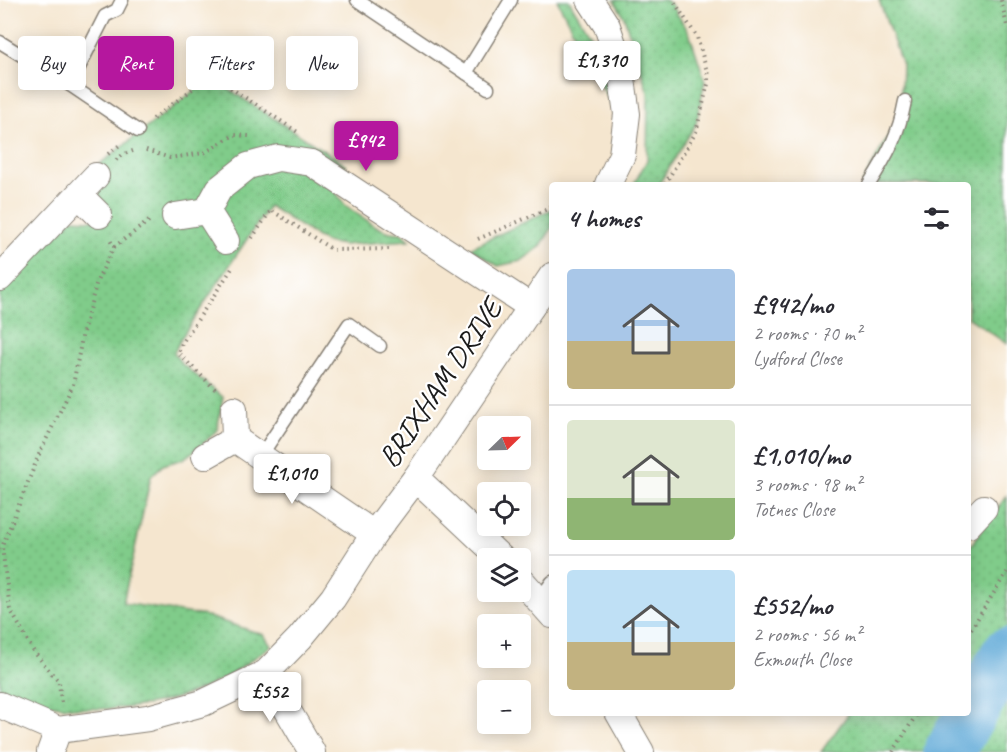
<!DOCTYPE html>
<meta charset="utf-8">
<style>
body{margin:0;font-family:Caveat,sans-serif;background:#f2f2f3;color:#2b2b33;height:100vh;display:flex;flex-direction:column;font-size:22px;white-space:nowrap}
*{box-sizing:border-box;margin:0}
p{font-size:20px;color:#7c7c81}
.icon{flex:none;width:33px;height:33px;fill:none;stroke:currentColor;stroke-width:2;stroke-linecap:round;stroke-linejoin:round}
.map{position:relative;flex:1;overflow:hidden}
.side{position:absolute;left:549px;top:182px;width:422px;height:534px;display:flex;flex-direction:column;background:#fff;border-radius:6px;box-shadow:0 3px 15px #0003}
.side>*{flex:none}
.top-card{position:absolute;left:18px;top:36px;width:441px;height:54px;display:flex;gap:12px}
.needle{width:39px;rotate:67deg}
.controls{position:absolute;left:477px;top:416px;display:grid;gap:12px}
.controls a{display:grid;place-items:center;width:54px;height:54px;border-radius:6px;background:#fff;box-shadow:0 3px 15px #0003;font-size:30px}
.price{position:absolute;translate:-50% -51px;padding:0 14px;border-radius:6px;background:#fff;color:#222;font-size:20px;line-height:39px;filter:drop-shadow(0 2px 3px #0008)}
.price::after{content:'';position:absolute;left:50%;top:36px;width:18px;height:14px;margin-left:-9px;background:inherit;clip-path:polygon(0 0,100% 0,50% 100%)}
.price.current{background:#b5179e;color:#fff}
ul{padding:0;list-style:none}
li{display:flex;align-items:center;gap:18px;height:150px;padding:0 18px}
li+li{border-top:2px solid #e1e1e2}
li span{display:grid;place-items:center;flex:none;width:168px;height:120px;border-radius:6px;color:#555}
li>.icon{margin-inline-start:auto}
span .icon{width:72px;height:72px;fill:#fffc;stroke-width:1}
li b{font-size:26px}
h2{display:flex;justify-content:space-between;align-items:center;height:72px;padding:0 18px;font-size:26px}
.tag{padding:0 21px;border-radius:6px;background:#fff;box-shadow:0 3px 15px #0003;font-size:21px;line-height:54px}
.tag.current{background:#b5179e;color:#fff}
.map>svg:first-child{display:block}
.green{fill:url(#green-dots);stroke:#4e7453;stroke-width:1.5}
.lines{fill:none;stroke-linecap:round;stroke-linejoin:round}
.river{stroke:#5fa9d7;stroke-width:51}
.lane-casing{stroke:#888176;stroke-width:15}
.street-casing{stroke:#888176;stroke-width:28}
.path{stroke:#888176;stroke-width:4;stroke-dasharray:1.5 4.5;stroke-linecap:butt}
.lane{stroke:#fff;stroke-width:12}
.street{stroke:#fff;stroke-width:26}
.labels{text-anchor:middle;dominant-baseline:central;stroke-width:4.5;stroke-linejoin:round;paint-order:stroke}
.street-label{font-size:30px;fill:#1c1c1c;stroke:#fff}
</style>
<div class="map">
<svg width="1007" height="752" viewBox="0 0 1007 752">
<defs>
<pattern id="green-dots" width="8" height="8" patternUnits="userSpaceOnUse" patternTransform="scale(1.5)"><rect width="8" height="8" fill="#80cc8a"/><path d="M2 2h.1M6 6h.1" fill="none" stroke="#6eaf76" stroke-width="1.8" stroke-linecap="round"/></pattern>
</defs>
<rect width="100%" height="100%" fill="#fff"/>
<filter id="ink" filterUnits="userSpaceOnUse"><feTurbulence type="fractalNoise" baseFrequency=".0167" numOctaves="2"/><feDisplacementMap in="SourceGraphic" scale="12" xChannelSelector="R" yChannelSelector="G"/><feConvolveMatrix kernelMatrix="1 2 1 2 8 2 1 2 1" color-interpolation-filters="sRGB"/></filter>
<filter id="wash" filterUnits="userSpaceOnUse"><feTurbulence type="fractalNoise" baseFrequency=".008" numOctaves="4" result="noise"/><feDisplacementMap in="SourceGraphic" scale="24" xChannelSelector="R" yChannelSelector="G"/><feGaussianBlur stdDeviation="1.35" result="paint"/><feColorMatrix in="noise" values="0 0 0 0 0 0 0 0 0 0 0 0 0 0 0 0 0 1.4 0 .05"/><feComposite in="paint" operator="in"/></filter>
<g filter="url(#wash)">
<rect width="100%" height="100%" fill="#f5e6cf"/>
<g class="green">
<polygon points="557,0 569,0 592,38 606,73 613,108"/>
<polygon points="614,0 665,0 670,3 689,32 705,80 696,124 659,184 634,184 647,160 648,93 624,17"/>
<polygon points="879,0 1007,0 1007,344 968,317 968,184 862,184 900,114 902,65"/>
<path d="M 211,78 L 346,165 L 331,186 L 345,205 L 360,216 L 379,228 L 390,232 L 401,233 L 410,240 L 343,245 L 325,242 L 269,206 L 182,337 L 174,353 L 182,364 L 223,397 L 217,430 L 201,446 L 183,459 L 163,465 L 151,476 L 123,603 L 206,616 L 264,635 L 271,646 C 256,656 242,668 226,677 C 158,715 71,719 0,689 L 0,293 L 58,231 L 72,219 L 94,220 L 101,185 L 92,170 Z"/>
<polygon points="552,209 552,228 540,247 521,261 498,266 470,248"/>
<polygon points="1007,495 1007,629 968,696 968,549"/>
<polygon points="1007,697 1007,752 976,752"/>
<polygon points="849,713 849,712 957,713 926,752 821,752"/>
</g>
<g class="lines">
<polyline class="river" points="949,752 1007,653"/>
</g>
</g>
<g filter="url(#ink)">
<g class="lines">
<g class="lane-casing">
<g id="lane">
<polyline points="122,0 117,10 105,16 70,85 138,131"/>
<polyline points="357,0 466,73"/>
<polyline points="0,42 70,85"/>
<polyline points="488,88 466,73 511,0"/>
<path d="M 869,184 C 887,156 899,134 905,101"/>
<polyline points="260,457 349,324 380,346"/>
<polyline points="539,600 552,582"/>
</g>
</g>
<g class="street-casing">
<g id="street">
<polyline points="590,0 607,26 620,65 627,114 622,155 608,184"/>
<polyline points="79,195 99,215"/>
<polyline points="207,211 219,189 248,166 278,158 312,163 531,307"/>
<polyline points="175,216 207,211 226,241"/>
<polyline points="0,278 96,176"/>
<polyline points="235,439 374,534"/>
<polyline points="205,456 235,439 234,409"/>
<polyline points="416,478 501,558"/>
<polyline points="968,525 984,508"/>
<polyline points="520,579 552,615"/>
<polyline points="266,673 312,752"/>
<polyline points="0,705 58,730 148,718 203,703 266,673 300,638 333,598 374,534 416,478 552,276"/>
<polyline points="618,712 641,752"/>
<polyline points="50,752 58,730"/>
</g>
</g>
<g class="path">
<polyline points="1001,0 1007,26"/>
<polyline points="153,119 211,75 299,133"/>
<polyline points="146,150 170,158 204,153 234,135 249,136"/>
<polyline points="108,154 121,144"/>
<polyline points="116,160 124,154 133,151"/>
<polyline points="665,184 696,132 708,84 708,75 697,37 673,0"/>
<polyline points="252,238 271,210 333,250 392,249"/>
<polyline points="478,239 552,207"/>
<polyline points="114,247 149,221"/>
<polyline points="215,389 178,353 182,343 233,267"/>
<polyline points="968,634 1007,572"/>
<polyline points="61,702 59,682 34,652 10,609 2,547 40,452 73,385 83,332 97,281 114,247 109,238"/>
<polyline points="893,752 918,712"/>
</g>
<use href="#lane" class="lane"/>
<use href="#street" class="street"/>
</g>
</g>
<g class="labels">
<g class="street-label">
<text transform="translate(440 383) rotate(-56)">BRIXHAM DRIVE</text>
</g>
</g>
</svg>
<div class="controls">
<a><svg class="needle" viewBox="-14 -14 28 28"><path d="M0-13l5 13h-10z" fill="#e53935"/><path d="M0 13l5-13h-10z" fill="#7c7c81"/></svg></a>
<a><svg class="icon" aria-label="locate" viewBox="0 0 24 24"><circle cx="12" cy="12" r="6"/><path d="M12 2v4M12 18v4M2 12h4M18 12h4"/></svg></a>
<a><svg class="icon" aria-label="layers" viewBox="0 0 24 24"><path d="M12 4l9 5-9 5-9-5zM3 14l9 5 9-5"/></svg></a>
<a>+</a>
<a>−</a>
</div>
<b class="price" style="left:602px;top:92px">£1,310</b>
<b class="price current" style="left:366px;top:172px">£942</b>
<b class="price" style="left:292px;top:505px">£1,010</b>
<b class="price" style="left:270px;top:723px">£552</b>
<div class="top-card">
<a class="tag">Buy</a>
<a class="tag current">Rent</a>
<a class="tag">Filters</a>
<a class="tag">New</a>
</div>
<section class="side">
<h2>4 homes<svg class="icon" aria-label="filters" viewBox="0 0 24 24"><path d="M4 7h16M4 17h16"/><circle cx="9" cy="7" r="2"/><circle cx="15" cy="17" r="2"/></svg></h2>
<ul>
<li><span style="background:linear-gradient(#a9c7e8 60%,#c2b280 0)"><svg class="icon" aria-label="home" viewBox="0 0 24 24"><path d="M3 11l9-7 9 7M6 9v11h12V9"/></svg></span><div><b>£942/mo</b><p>2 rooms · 70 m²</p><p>Lydford Close</p></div></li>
<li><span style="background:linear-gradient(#dfe7d0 65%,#8fb573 0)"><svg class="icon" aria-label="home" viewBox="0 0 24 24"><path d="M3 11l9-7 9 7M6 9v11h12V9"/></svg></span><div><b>£1,010/mo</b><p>3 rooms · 98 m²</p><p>Totnes Close</p></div></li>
<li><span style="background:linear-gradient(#bfe0f5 60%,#c2b280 0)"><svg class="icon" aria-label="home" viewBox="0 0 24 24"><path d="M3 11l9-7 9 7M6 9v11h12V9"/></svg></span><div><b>£552/mo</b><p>2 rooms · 56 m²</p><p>Exmouth Close</p></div></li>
</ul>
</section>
</div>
